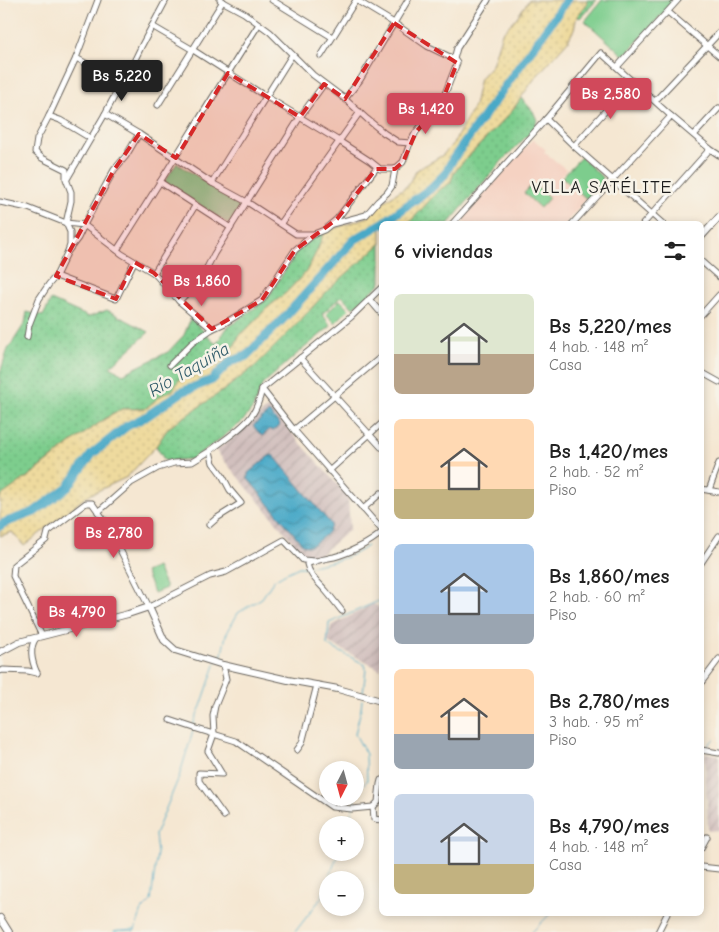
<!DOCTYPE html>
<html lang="es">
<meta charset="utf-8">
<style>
body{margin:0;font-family:"Comic Neue",sans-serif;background:#f2f2f2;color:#222;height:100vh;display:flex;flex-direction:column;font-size:19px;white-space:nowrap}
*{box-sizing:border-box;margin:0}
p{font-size:16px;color:#767676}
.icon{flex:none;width:28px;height:28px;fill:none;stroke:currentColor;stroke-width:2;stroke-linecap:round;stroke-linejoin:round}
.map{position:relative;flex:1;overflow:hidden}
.panel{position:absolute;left:379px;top:221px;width:325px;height:695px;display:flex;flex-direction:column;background:#fff;border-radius:8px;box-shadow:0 2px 8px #0003}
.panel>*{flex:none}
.needle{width:32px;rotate:186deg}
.fabs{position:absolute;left:319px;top:761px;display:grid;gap:10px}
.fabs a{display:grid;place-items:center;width:45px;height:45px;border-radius:50%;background:#fff;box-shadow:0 2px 8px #0003;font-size:25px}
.price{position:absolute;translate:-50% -42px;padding:0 11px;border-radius:5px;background:#d1495b;color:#fff;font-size:16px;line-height:32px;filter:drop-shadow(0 1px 2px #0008)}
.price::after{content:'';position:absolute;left:50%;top:30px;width:15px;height:11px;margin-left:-8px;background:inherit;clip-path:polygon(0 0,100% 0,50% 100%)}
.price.current{background:#222;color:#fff}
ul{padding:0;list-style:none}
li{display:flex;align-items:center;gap:15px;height:125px;padding:0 15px}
li span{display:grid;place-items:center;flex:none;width:140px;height:100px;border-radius:8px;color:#555}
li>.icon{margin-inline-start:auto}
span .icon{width:60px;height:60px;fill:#fffc;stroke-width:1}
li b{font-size:21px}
h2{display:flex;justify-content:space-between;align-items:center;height:60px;padding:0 15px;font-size:21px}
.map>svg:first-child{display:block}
.built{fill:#f5d2c2}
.industrial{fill:url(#industrial-furrows)}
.grass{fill:url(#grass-dots);stroke:#4c7454}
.sand{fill:url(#sand-dots);stroke:#857b5d}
.green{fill:#7dcd8d;stroke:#4c7454}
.water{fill:url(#water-waves);stroke:#326272}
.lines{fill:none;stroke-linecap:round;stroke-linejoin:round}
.stream{stroke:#48a9c7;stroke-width:1}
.river{stroke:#48a9c7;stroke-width:9}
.minor-casing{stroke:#68635c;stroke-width:7}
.tertiary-casing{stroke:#68635c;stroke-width:8}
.minor{stroke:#fff;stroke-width:5}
.tertiary{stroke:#fff;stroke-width:6}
.marked{fill:#d62828;fill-opacity:0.2;stroke:#d62828;stroke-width:4;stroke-dasharray:10 6;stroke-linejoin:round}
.labels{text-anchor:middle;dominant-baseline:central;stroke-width:5;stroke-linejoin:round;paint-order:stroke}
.neighbourhood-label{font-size:18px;letter-spacing:1px;fill:#1c1c1c;stroke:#f7f3e8}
.water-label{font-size:18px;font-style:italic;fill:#305b69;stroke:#f7f3e8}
</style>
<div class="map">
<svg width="719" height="932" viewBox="0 0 719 932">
<defs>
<pattern id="industrial-furrows" width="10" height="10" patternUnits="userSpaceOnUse" patternTransform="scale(1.25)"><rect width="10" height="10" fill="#d1bfbd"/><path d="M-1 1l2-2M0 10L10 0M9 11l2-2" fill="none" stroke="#b3a4a2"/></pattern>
<pattern id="grass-dots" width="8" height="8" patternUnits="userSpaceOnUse" patternTransform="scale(1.25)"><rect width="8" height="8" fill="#7dcd8d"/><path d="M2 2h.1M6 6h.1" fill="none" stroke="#6baf79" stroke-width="1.8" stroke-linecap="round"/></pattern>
<pattern id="sand-dots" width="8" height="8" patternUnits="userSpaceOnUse" patternTransform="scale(1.25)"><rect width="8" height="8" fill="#eeda9e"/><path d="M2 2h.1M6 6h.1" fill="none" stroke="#ccba88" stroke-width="1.8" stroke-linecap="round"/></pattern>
<pattern id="water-waves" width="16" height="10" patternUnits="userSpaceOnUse" patternTransform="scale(1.25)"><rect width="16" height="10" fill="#48a9c7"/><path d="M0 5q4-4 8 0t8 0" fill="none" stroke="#3b89a1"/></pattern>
</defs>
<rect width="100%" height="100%" fill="#f7f3e8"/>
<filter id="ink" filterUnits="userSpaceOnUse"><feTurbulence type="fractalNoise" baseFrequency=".02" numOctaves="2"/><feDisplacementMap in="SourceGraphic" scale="10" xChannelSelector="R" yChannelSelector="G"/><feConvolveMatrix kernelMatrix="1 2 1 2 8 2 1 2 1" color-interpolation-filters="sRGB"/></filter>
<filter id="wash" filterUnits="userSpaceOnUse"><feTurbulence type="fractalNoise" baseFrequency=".0096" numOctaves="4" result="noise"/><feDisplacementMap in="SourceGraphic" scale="20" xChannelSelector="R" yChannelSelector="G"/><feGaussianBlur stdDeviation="1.12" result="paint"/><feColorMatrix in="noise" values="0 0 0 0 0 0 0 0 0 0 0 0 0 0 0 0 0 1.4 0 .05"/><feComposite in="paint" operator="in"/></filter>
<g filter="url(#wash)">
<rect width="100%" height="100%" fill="#f5e7d2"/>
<polygon class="built" points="533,139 546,150 544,152 567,170 561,175 587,198 565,224 467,224 463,220 466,213 478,200 481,196"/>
<g class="industrial">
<polygon points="269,407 348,497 350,529 319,556 313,559 304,555 216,451"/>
<polygon points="373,604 381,608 381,670 328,642 331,626"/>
<polygon points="705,753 719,755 719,830 708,831"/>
</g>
<g class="grass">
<polygon points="587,0 597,0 580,18 577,16 586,5"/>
<polygon points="521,98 533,111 537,120 534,129 501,162 448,224 408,224 439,190 450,183 454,173 460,165 511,112"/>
<polygon points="324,232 318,249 306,272 286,293 266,309 248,328 240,334 235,345 206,369 192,377 179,380 173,390 162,395 145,409 122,409 112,414 70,444 0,498 0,373 7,351 25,323 27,312 43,316 51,300 89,317 107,310 149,332 110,367 123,374 168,352 184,335 191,318 216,344 227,328 267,299 298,250 316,235"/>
<polygon points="381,243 381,283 353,308 342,296 322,314 331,326 297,354 262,385 253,408 242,422 215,443 191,459 165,461 156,446 168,428 225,389 255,366 293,328 328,290"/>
</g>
<polygon class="sand" points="529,0 587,0 586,5 577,16 574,29 568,41 535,78 511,112 460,165 454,173 450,183 439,190 408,224 381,224 381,243 328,290 293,328 255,366 225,389 168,428 156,446 127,477 87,496 24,546 12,532 0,536 0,498 1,496 40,468 70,444 112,414 122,409 145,409 162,395 173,390 179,380 192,377 206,369 235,345 240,334 248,328 266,309 286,293 306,272 318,249 324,232 368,217 383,202 407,186 417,170 443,155 454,142 474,106 480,78 492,65 502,33 517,17"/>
<g class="green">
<polygon points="602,0 675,0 624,56 585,21"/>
<polygon points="581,157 603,178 604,183 588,200 562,177"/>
<polygon points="177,163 242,206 230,225 164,182"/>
<polygon points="533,184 549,198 540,208 524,193"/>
<polygon points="340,300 349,309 335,323 326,314"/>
<polygon points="157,567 166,588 154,593 145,572"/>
</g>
<g class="water">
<polygon points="269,412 280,425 273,431 270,429 262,436 253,426"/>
<path d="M 272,455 L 275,457 L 331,524 C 331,534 318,540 311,546 L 307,546 L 303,545 L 248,479 L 248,473 L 269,456 Z"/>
</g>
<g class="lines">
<g class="stream">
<path d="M 310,566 C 329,563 352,558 367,546"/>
<polyline points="217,662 222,654 226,635 238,613 262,598 274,580 284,574 299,567 306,567"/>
<polyline points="363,693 366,669 364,664 327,645 329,623 381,600"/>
<polyline points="194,725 194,721 201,706 215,665"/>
<polyline points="705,748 714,739"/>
<polyline points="353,808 357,791 367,781 366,754 355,734 361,709 362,700"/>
<polyline points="347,825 352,811"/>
<polyline points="328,880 339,852"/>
<polyline points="114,932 117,931 135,930"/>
<polyline points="133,932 135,930 142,910 151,901 157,853 155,835 179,777 193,731"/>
<polyline points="295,932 322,897 328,882"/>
<polyline points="532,932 550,914"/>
</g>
<g class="river">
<polyline points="382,224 431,188 445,174 453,159 567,0"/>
<polyline points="0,526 4,523 34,512 68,487 92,454 127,426 147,416 182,392 212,380 231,361 236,360 246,356 286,316 354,240 381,224"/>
</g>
</g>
</g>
<g filter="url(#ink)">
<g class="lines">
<g class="minor-casing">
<g id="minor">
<polyline points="220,0 244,13 270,32 313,75 345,99 367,119 384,133 398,142 410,143"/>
<polyline points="272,0 332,37"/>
<polyline points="668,12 719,56"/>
<polyline points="152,26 193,50 265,96 339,141 370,161 380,169 395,169 403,162 410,143 416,132 441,104 457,63 454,59 427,46 394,23 356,0"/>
<polyline points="321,56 356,0"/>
<polyline points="76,58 122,82"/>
<polyline points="454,59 457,48 488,0"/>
<polyline points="617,67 678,0"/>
<polyline points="345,99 360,80 408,0"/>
<polyline points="655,101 719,33"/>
<polyline points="158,105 223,1"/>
<polyline points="105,114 139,134 212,183 247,202 296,234 314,234"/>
<polyline points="49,116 60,120 90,138"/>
<polyline points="546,119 574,146 663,224"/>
<polyline points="694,135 719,108"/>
<polyline points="574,146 632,81"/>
<polyline points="67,179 105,114 122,82 128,74 142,45 166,0"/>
<polyline points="160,182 231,228"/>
<polyline points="212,183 292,55"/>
<polyline points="0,202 28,208 66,223 84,225 122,254 154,273 179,301 212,329"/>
<polyline points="281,223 360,112"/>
<polyline points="332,224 366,215 378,201 387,193 392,186 395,169"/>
<polyline points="452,224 546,119 601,53 671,116 710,149 719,155"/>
<polyline points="572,224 671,116"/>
<polyline points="643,224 710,149"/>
<path d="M 117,250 C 165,175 211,99 259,24"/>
<polyline points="68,251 70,245 70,232 66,223 71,201 71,192 66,179 66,170 42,158 35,152 37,139 49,116 76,58 98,0"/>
<polyline points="701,261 719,277"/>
<polyline points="154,273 195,206"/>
<polyline points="56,276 116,299 134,262"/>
<polyline points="369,299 381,313"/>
<polyline points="179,301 200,281 214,254 300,117 324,84"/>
<polyline points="701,315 719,295"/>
<polyline points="27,337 29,325 39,299 49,284 56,276 68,251 78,238 84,225 114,170 126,156 139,134"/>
<polyline points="300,358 381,447"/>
<polyline points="170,365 192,343 212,329 225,323 262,300 295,250 314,234 324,230 337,219 377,167"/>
<polyline points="701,372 719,382"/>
<polyline points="262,389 294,430 381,529"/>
<polyline points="294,430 381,357"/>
<polyline points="329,471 381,424"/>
<polyline points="701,489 719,492"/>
<polyline points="709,490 719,463"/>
<polyline points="363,509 381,493"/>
<polyline points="98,512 131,483 158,468 174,463 192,462 210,451"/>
<path d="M 209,525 L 217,518 L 241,503 L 230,490 L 222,475 L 213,463 L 210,451 C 222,441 245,427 252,415 C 257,408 260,398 262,389 L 351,317 L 381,288"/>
<polyline points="701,563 719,536"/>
<path d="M 342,611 C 337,605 332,598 326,591 C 319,583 309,575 307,564 C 316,560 325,559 334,557 C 349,553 370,543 381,533"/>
<polyline points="42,636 13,576 14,565 46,540 48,532 86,503 92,503 107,524 149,607 210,576 226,572 284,540 303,560 315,561"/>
<path d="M 36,638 C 29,648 32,662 37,673"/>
<polyline points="223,665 226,679 215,706 213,716 214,734 208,751 222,774 199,773 199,781 224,816"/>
<polyline points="0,671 3,670 28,671 37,673"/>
<polyline points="701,683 719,659"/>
<polyline points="170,720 194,728 236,741 332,807 352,809 373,807 374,819 381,820"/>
<polyline points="297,750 302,743 317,685"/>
<polyline points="701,750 719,753"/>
<polyline points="373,807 378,802 380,784 381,780"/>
<polyline points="701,848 707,837"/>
<polyline points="701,867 719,869"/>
<polyline points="658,932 667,914"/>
</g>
</g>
<g class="tertiary-casing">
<g id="tertiary">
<polyline points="701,237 719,217"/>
<polyline points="0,652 19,642 128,614 149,607 164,640 175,650 223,665 288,680 338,689 381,701"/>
<polyline points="0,918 4,924 9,932"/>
</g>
</g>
<use href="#minor" class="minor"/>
<use href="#tertiary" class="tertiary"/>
</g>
</g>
<path class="marked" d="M 394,23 L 457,63 L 441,104 L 416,132 L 403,162 L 395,169 L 376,169 L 337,219 L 295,250 L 262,300 L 212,329 L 154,273 L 134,262 L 116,299 L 56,276 L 114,170 L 139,134 L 176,158 L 228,73 L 300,117 L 324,84 L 345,99 Z"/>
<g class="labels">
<g class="neighbourhood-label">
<text x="602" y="187">VILLA SATÉLITE</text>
</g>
<g class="water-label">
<text transform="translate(189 370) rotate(-30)">Río Taquiña</text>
</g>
</g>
</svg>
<div class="fabs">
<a><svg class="needle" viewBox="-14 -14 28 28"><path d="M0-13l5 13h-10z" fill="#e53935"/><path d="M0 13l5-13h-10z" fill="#767676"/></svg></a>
<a>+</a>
<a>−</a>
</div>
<b class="price current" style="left:122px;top:102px">Bs 5,220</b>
<b class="price" style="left:611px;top:120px">Bs 2,580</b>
<b class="price" style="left:426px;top:135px">Bs 1,420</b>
<b class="price" style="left:202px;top:307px">Bs 1,860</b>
<b class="price" style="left:114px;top:559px">Bs 2,780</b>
<b class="price" style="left:77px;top:638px">Bs 4,790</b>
<section class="panel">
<h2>6 viviendas<svg class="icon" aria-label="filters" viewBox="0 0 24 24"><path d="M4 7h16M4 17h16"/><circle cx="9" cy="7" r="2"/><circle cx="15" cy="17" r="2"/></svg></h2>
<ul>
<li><span style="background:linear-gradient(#dfe7d0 60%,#b9a48a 0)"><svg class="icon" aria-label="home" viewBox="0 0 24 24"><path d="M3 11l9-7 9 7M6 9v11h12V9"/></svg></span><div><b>Bs 5,220/mes</b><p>4 hab. · 148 m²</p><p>Casa</p></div></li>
<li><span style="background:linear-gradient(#ffd9b3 70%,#c2b280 0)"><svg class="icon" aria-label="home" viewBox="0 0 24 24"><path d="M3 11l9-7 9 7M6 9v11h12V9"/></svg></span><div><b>Bs 1,420/mes</b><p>2 hab. · 52 m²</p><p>Piso</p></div></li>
<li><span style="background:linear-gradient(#a9c7e8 70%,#9aa5b1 0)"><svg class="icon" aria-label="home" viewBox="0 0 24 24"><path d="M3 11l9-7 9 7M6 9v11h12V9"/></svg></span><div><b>Bs 1,860/mes</b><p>2 hab. · 60 m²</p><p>Piso</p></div></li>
<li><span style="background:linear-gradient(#ffd9b3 65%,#9aa5b1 0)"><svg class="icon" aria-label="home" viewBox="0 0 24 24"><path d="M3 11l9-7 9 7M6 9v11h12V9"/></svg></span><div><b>Bs 2,780/mes</b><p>3 hab. · 95 m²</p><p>Piso</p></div></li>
<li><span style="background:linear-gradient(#c9d6e8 70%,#c2b280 0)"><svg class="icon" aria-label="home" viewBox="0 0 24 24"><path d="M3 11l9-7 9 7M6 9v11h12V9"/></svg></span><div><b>Bs 4,790/mes</b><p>4 hab. · 148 m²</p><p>Casa</p></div></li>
</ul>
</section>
</div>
